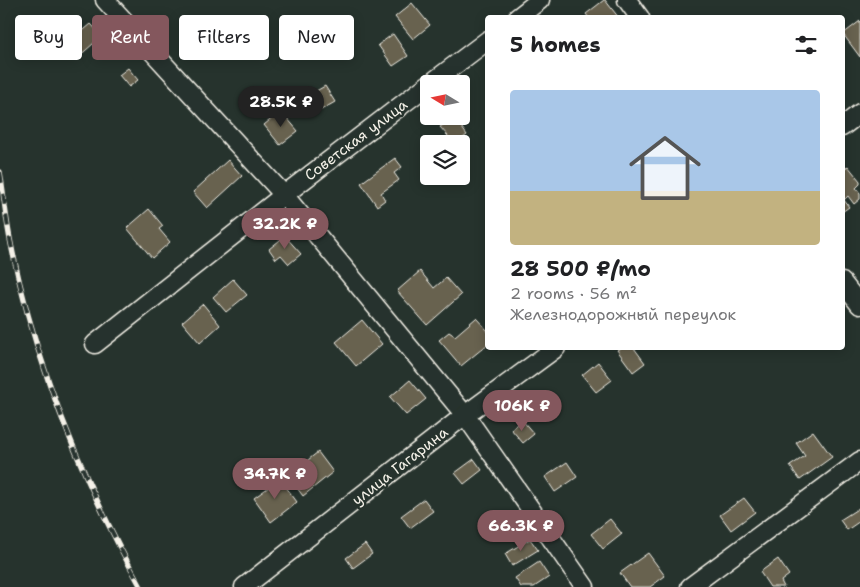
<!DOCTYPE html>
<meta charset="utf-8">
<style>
body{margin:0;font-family:"Shantell Sans",sans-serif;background:#f6f6f6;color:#202124;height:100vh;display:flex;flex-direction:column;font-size:19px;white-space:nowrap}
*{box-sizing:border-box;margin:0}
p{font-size:16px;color:#757577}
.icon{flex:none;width:28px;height:28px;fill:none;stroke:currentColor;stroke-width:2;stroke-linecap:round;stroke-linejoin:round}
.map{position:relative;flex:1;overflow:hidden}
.drawer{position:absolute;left:485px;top:15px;width:360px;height:335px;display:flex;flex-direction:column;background:#fff;border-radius:5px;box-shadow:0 2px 12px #0003}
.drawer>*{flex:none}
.guide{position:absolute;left:15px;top:15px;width:395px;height:45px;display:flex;gap:10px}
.needle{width:32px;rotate:280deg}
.controls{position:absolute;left:420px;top:75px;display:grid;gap:10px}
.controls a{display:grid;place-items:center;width:50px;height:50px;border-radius:5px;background:#fff;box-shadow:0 2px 12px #0003;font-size:25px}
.price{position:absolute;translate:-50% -42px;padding:0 11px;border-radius:18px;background:#84575d;color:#fff;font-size:16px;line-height:32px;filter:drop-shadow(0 1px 2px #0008)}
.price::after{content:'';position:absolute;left:50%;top:30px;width:15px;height:11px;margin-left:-8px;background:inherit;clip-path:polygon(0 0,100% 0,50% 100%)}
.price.selected{background:#222;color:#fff}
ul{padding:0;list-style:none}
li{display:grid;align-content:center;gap:10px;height:265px;padding:0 25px}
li+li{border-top:1px solid #e0e0e0}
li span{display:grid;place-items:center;height:155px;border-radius:5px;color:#555}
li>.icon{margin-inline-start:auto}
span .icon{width:90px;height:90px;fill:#fffc;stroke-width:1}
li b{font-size:21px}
h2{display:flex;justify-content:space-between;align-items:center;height:60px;padding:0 25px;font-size:21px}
.tag{padding:0 18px;border-radius:5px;background:#fff;box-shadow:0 2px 12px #0003;font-size:18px;line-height:45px}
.tag.selected{background:#84575d;color:#fff}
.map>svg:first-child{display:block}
.building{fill:#676250;stroke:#f4f1e8}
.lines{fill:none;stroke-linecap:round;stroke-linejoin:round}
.minor-casing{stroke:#f4f1e8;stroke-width:21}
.minor{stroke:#26332d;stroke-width:18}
.rail-casing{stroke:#f4f1e8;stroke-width:5.5}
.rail{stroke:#26332d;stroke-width:4;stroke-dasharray:11;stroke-linecap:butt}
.labels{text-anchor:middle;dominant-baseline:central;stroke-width:5;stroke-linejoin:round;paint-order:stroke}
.street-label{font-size:15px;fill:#f4f1e8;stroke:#26332d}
</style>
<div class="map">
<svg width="860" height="587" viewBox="0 0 860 587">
<rect width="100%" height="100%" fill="#26332d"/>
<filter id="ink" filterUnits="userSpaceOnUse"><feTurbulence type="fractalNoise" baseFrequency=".02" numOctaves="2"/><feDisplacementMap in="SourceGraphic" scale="10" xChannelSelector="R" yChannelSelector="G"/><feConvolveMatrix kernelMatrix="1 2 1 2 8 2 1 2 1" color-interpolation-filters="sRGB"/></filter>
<g filter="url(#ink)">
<g class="building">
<polygon points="604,0 605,0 619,18 589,18 586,14"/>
<polygon points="412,3 430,25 413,39 395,17"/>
<polygon points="210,17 224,34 202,54 188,37"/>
<polygon points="860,21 860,57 843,34"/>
<polygon points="91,24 102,36 77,58 66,45"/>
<polygon points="393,34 408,56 393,66 378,45"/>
<polygon points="128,68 138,80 129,87 119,75"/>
<polygon points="325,86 335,102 321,110 311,94"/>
<polygon points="281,111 298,131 280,145 264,125"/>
<polygon points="454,117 467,135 455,144 440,127"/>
<polygon points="395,158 402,167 394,173 399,180 381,193 385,200 377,206 361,183"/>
<polygon points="228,160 242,176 207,208 193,192"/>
<polygon points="848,166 860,181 860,184 856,188 860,193 860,199 854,204 848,196 844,200 849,207 842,212 842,171"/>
<polygon points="149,209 163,226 159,229 170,242 152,258 127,228"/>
<polygon points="285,236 301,254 289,264 281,255 276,259 269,249"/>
<polygon points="420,271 434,288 446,278 461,295 427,325 397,291"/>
<polygon points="233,279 247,295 226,312 213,297"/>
<polygon points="203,304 220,325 200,343 182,322"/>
<polygon points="476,318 488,331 488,344 461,366 439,340 449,332 455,336"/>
<polygon points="362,320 382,344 356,366 336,342"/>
<polygon points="620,348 634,348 645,363 633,372 617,350"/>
<polygon points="598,362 612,380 596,392 582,375"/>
<polygon points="410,380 426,399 406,415 390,397"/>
<polygon points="522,420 534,434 523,443 511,429"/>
<polygon points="813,431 832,457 800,480 790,466 805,456 796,443"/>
<polygon points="318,452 333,472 303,496 288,476"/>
<polygon points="474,459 482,470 464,484 455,473"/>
<polygon points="567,462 577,477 555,492 545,477"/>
<polygon points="280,479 297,502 271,522 254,498"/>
<polygon points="744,498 755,512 731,530 720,515"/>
<polygon points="424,499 433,511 410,528 401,516"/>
<polygon points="859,508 860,521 847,530 840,520"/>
<polygon points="610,519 622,534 603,549 591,534"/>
<polygon points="530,539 538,550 512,566 505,554"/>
<polygon points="365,544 372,554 353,568 346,558"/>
<polygon points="648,553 665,576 650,587 630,587 620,573"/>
<polygon points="778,559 789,575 781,581 784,587 770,587 760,572"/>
<polygon points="539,562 549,577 534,587 521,587 515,578"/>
</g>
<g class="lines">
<g class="minor-casing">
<g id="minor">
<polyline points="105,0 284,195 465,415 585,587"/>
<polyline points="627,0 640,18"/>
<polyline points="517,18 540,0"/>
<polyline points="430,84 488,40"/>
<polyline points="842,127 860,113"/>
<polyline points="842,282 860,305"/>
<polyline points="95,344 284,195 429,84"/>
<polyline points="244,587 465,415 556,348"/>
<polyline points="690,587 860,461"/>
</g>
</g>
<use href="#minor" class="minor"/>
<g class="rail-casing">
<path id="rail" d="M 0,172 C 4,196 6,220 11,244 C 35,363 82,480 141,587"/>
</g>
<use href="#rail" class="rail"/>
</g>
</g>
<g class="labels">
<g class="street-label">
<text transform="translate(356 140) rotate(-37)">Советская улица</text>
<text transform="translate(400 466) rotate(-38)">улица Гагарина</text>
</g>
</g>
</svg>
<div class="controls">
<a><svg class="needle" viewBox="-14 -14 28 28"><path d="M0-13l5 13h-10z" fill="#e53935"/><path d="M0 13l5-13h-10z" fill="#757577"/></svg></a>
<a><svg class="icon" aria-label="layers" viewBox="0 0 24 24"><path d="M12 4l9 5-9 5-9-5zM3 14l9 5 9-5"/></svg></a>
</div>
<b class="price selected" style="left:281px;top:128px">28.5K ₽</b>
<b class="price" style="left:285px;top:250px">32.2K ₽</b>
<b class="price" style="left:522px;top:432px">106K ₽</b>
<b class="price" style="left:275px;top:500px">34.7K ₽</b>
<b class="price" style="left:521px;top:552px">66.3K ₽</b>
<div class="guide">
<a class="tag">Buy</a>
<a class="tag selected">Rent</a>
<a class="tag">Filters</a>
<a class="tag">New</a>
</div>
<section class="drawer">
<h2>5 homes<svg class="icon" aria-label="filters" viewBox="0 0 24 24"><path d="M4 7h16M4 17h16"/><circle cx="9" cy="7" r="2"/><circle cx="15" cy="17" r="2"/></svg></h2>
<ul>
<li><span style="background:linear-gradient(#a9c7e8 65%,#c2b280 0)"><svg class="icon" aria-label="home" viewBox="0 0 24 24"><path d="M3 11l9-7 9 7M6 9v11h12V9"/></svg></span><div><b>28 500 ₽/mo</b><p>2 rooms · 56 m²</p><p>Железнодорожный переулок</p></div></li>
</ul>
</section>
</div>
